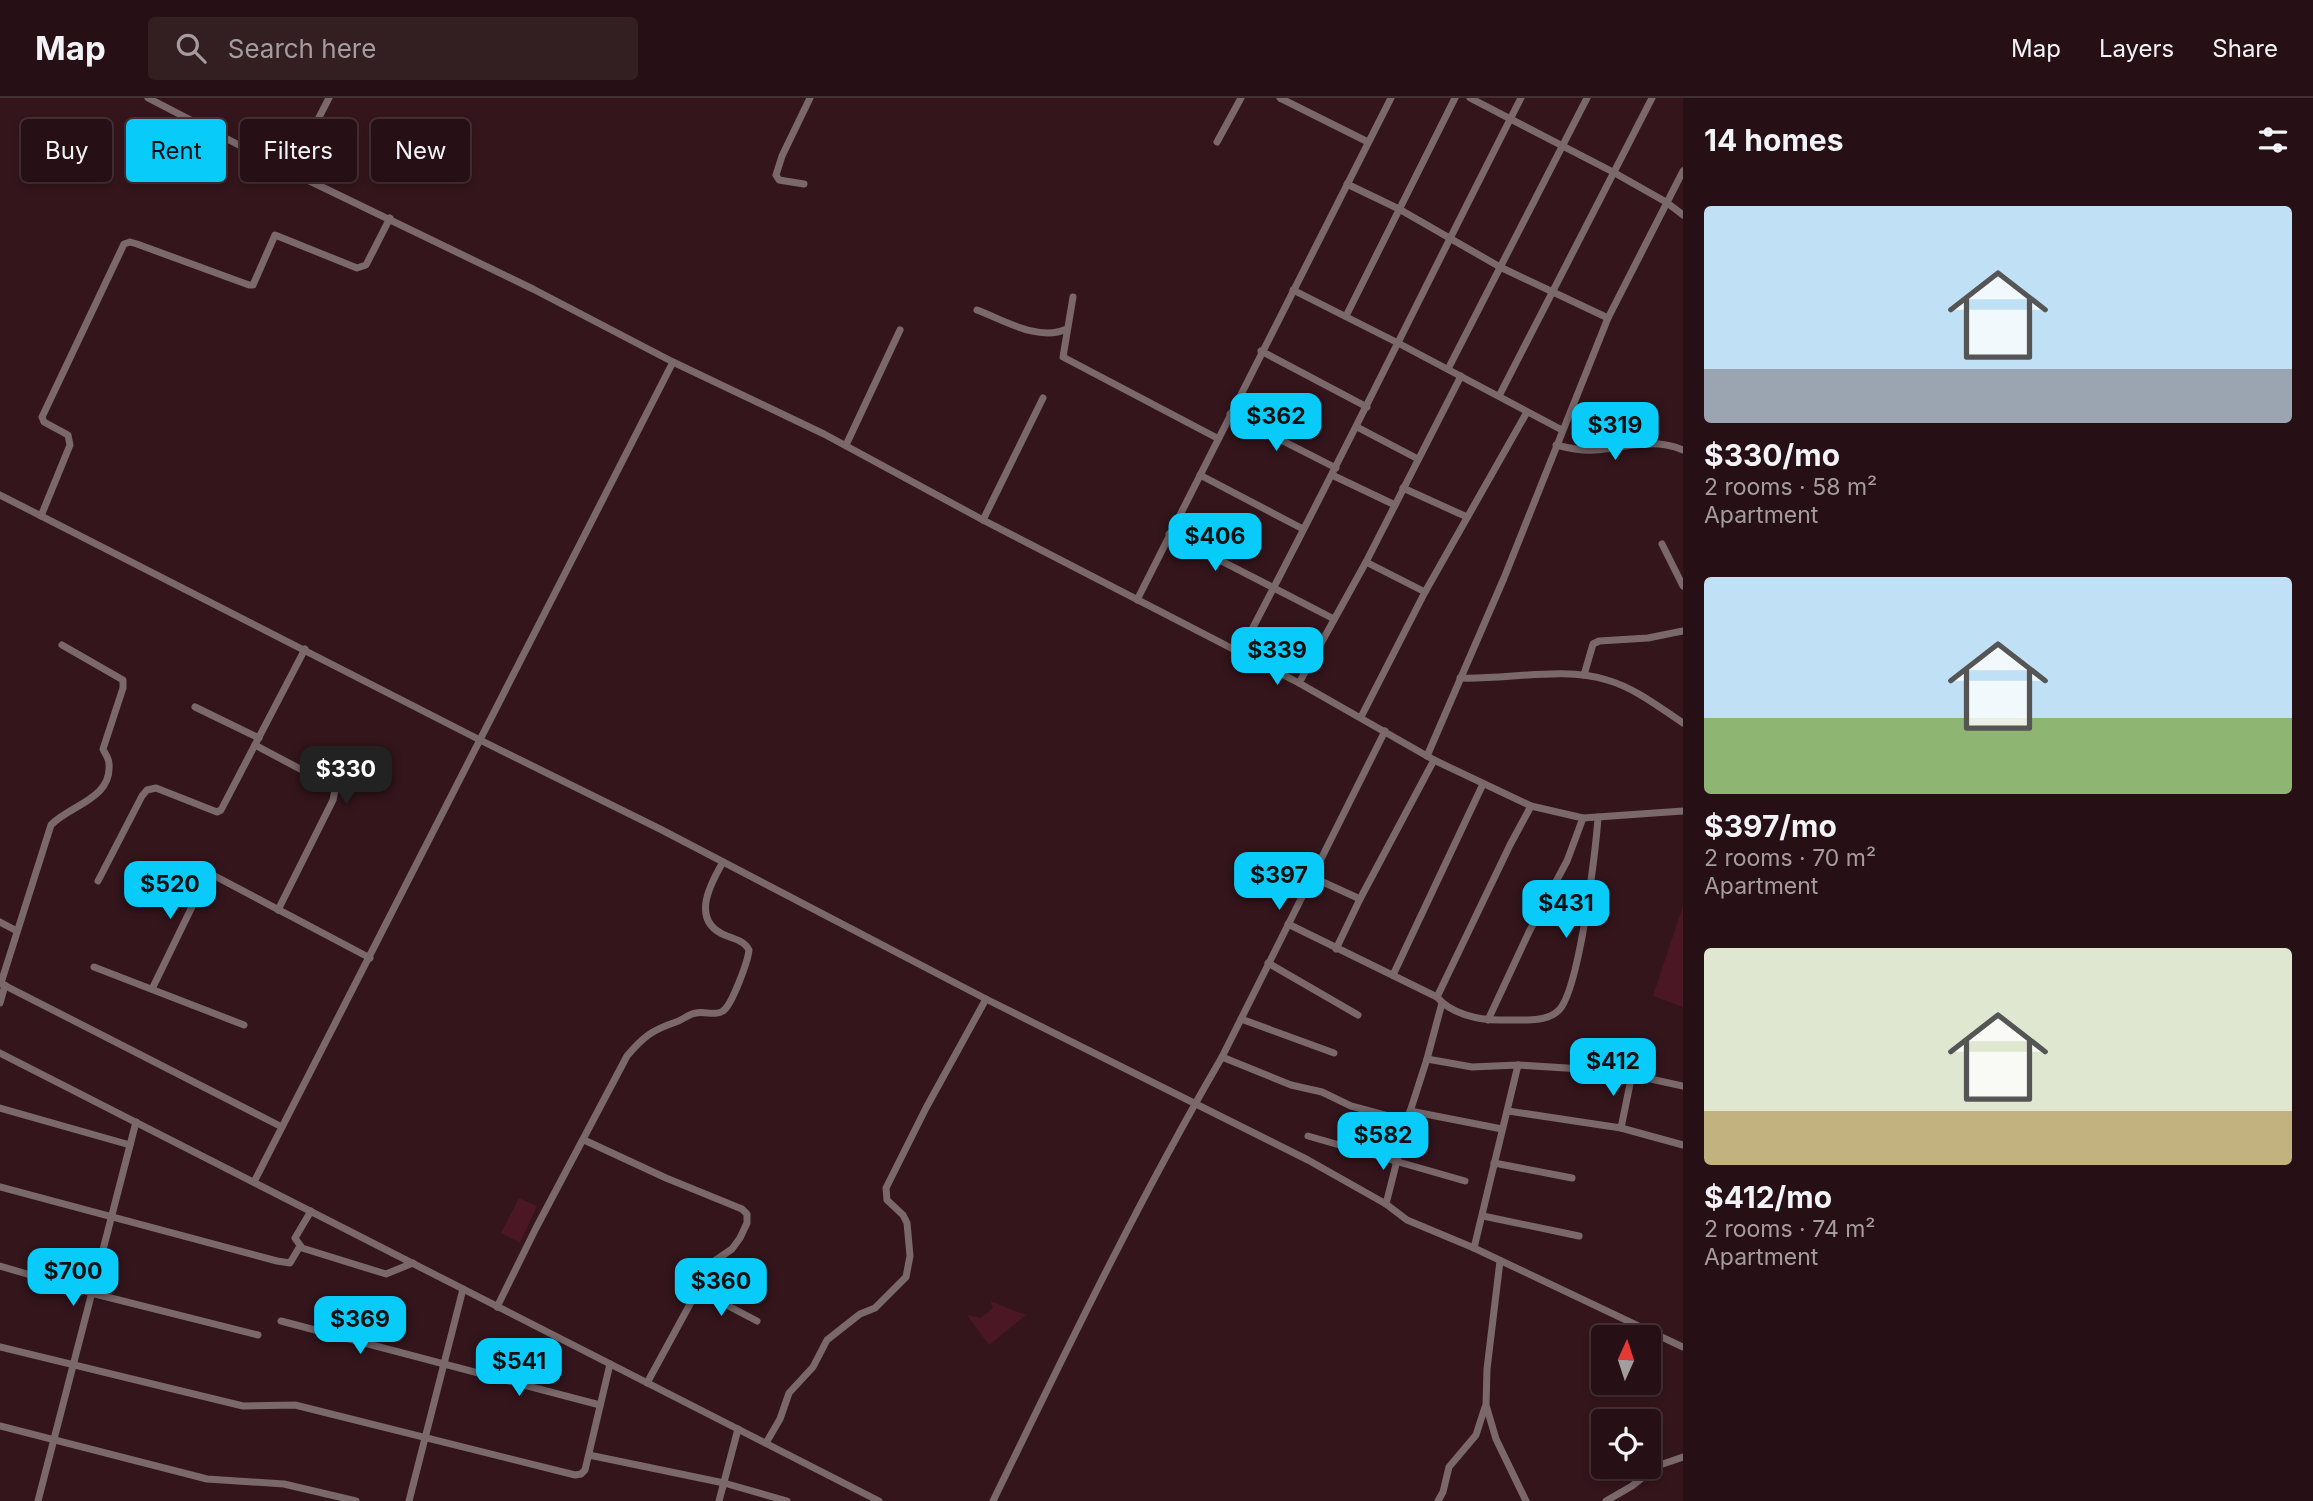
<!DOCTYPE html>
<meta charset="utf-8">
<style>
body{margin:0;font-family:Inter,sans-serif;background:#331e22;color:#f1f3f6;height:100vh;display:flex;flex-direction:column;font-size:26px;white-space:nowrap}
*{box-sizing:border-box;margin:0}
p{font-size:23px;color:#a49da0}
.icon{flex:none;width:38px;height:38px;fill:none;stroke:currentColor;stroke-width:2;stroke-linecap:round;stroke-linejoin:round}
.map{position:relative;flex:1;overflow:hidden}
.drawer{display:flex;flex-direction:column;background:#271015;width:630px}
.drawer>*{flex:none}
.top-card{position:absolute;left:21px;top:21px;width:665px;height:63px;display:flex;gap:14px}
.needle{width:46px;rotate:3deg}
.buttons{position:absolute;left:1591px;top:1227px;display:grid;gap:14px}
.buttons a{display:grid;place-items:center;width:70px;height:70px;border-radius:7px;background:#271015;box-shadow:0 4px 10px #0003,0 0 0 2px #433034;font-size:35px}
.price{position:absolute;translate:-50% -60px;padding:0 16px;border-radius:14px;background:#08cbfa;color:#111;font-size:23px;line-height:46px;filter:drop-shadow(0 2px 4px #0008)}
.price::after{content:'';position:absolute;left:50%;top:42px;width:21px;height:16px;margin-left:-10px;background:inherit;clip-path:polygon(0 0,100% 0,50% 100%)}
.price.on{background:#222;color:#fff}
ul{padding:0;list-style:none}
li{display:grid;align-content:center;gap:14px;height:371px;padding:0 21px}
li span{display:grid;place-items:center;height:217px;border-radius:7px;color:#555}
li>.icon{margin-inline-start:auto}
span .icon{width:126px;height:126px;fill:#fffc;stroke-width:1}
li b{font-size:30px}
h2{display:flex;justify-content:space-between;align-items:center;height:84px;padding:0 21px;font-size:30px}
.chip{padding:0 24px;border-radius:7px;background:#271015;box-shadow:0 4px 10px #0003,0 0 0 2px #433034;font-size:24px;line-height:63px}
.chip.on{background:#08cbfa;color:#111}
header{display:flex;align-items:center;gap:42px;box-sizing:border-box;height:98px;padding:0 35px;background:#271015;border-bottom:2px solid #433034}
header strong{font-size:33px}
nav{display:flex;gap:38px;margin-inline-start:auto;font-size:24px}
.search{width:490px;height:63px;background:#331e22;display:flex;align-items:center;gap:18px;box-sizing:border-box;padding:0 24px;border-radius:7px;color:#a49da0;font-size:26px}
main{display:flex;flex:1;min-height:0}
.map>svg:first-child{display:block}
.green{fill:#4c1725}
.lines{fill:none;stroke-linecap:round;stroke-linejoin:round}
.minor{stroke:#7a686b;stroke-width:7}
</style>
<header>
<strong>Map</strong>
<div class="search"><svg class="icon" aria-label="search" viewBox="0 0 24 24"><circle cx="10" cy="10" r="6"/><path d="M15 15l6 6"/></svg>Search here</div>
<nav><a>Map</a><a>Layers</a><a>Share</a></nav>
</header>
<main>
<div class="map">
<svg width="1683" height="1403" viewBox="0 0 1683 1403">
<rect width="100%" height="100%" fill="#34151c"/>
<g class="green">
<polygon points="1683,808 1683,909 1653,898"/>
<polygon points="519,1100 537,1108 520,1145 501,1135"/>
<polygon points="990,1203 1026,1217 989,1247 967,1217 981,1220 993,1210"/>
</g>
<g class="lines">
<g class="minor">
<polyline points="148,0 291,74 533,191 673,264 824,336 983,422 1299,585 1434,662 1531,708 1583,720 1683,713"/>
<polyline points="1280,0 1368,44"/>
<polyline points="1470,0 1613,74 1666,104 1683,117"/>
<polyline points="1217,44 1241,0"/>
<polyline points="291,74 329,0"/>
<polyline points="804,86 779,82 776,77 782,58 810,0"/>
<polyline points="1347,86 1399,111 1500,169 1608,220"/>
<polyline points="1293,192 1398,245 1562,332"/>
<polyline points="1073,199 1063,259 1217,340"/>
<path d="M 977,212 C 1004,222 1038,244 1067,231"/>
<polyline points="1346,218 1455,0"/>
<polyline points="1261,253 1367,309"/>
<polyline points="1448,271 1587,0"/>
<polyline points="1499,298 1652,0"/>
<polyline points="1230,316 1336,370"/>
<polyline points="1357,329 1418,361"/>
<polyline points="846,347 900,232"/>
<path d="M 1556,347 C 1568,350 1581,353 1594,352 C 1625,350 1653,339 1683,352"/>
<polyline points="1200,377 1303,431"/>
<polyline points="1332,377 1395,407"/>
<polyline points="1403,390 1467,419"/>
<polyline points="0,397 480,642 660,731 986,901 1308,1062 1386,1106 1407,1122 1474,1150 1683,1249"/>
<polyline points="41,418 70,347 68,337 44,324 42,319 124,146 130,144 137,146 249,187 253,187 275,137 357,170 366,167 390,120"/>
<polyline points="983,422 1043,300"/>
<polyline points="1169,436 1334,521"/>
<polyline points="1662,446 1683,488"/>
<polyline points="1366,464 1425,494"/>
<polyline points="1137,502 1391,0"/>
<path d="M 1240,554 C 1337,371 1427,184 1521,0"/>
<polyline points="1584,577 1593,546 1599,543 1648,540 1683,533"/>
<path d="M 1460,580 C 1505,582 1565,568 1607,582 C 1635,590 1659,609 1683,625"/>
<polyline points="1299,585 1366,464 1461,278"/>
<polyline points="195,609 259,640"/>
<polyline points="1361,619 1425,494 1527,314"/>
<polyline points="255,647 332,688 335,692 333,702 278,812"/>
<polyline points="1427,658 1504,480 1608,220 1683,73"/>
<polyline points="1312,779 1360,801"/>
<polyline points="98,783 142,698 147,692 156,690 217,714 221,712 305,551"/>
<polyline points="0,824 17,833"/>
<path d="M 1288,826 L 1437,899 C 1451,916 1478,922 1500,922 C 1517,921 1544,926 1558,913 C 1579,895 1596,752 1598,719"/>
<polyline points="1336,851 1360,801 1434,662"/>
<polyline points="1268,865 1358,917"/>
<polyline points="94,869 244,927"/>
<polyline points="1393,877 1483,686"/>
<polyline points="0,885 282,1029"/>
<path d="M 1,885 L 51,727 C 70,707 112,701 109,666 C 109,660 105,656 103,651 L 123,590 L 123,582 L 62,547"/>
<polyline points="152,891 206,780 211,776 370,860"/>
<polyline points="1437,899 1510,747 1531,708"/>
<polyline points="0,905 5,887"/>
<polyline points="1442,905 1427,961 1472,969 1518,967 1614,973 1683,988"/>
<polyline points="1241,921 1334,955"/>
<polyline points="1488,922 1529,834 1567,763 1583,720"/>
<polyline points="0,955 879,1403"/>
<polyline points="1222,959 1291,987 1322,994 1351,1008 1407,1023"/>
<polyline points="0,1010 130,1047"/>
<polyline points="1410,1013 1502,1031"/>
<polyline points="1508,1013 1621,1030 1683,1047"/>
<polyline points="1621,1030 1632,976"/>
<polyline points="1308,1038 1465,1083"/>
<polyline points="584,1042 666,1080 742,1111 747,1116 747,1125 740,1140 732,1151 713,1164 647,1285"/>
<polyline points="1494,1065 1572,1080"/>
<polyline points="254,1084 673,264"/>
<polyline points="0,1089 277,1163 290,1165 300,1148"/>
<polyline points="1386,1106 1407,1023 1427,961"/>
<polyline points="311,1113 295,1140 302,1150 386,1176 413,1165"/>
<polyline points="1483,1118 1579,1138"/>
<polyline points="1474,1150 1518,967"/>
<polyline points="1500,1163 1487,1271 1486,1307 1496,1341 1526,1403"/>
<polyline points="0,1168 91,1195 258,1237"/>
<polyline points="698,1192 757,1223"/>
<path d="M 497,1209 L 536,1130 L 627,958 C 643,939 652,932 676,924 C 683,922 688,916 696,915 C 704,913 716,918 723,913 C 732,907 748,863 749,852 C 745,844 736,841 727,838 C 690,824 709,788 723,764"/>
<polyline points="281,1223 600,1307"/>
<polyline points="0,1249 243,1308 295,1307 575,1377 581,1376 585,1372 610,1266"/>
<polyline points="0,1328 207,1381 284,1386 356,1403"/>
<polyline points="766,1345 780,1321 789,1295 813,1269 827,1242 860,1216 875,1210 906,1179 910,1158 907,1125 903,1117 887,1102 886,1090 926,1010 986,901"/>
<polyline points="589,1357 724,1385 787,1403"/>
<polyline points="38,1403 136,1024"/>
<polyline points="409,1403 463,1191"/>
<polyline points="719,1403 738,1331"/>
<path d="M 993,1403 C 1066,1253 1138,1103 1222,959 L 1385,633"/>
<polyline points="1438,1403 1443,1394 1449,1369 1476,1337 1485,1309"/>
<polyline points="1606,1403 1632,1388 1657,1368 1683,1359"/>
</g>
</g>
</svg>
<div class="buttons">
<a><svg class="needle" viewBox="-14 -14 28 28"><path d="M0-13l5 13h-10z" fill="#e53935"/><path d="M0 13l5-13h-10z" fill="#a49da0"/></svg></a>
<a><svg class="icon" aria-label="locate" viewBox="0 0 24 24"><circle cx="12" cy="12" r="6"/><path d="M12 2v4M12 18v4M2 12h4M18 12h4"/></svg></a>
</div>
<b class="price" style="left:1276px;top:355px">$362</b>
<b class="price" style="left:1615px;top:364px">$319</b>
<b class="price" style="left:1215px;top:475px">$406</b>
<b class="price" style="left:1277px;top:589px">$339</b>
<b class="price on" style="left:346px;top:708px">$330</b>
<b class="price" style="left:1279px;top:814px">$397</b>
<b class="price" style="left:170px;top:823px">$520</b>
<b class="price" style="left:1566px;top:842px">$431</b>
<b class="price" style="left:1613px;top:1000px">$412</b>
<b class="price" style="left:1383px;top:1074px">$582</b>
<b class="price" style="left:73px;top:1210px">$700</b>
<b class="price" style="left:721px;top:1220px">$360</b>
<b class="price" style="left:360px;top:1258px">$369</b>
<b class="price" style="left:519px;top:1300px">$541</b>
<div class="top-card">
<a class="chip">Buy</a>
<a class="chip on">Rent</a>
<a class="chip">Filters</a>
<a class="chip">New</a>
</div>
</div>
<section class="drawer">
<h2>14 homes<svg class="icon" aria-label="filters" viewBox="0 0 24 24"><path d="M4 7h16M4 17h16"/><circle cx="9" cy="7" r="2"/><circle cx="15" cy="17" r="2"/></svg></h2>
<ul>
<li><span style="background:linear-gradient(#bfe0f5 75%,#9aa5b1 0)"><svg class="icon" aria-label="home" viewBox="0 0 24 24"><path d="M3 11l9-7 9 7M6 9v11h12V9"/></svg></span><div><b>$330/mo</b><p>2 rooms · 58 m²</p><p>Apartment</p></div></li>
<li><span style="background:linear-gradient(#bfe0f5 65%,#8fb573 0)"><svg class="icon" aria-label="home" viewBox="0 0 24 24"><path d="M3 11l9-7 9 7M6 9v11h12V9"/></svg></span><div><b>$397/mo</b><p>2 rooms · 70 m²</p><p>Apartment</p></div></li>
<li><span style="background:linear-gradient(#dfe7d0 75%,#c2b280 0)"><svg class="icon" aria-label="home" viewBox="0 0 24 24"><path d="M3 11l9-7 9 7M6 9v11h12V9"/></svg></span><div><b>$412/mo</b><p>2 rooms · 74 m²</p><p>Apartment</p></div></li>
</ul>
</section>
</main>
